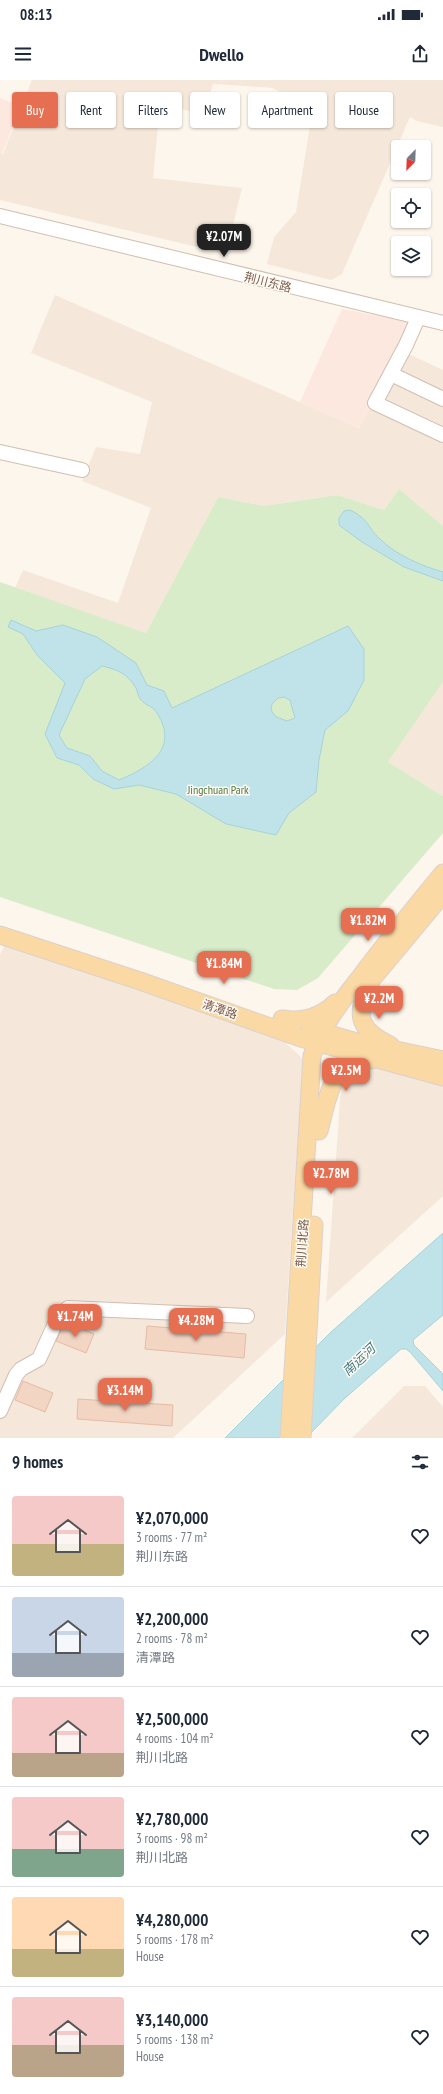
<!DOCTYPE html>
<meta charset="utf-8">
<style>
body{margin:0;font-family:"PT Sans Narrow","Noto Sans SC",sans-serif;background:#f2f2f3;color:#1f2937;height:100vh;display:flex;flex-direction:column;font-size:15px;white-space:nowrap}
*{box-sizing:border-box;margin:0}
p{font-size:13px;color:#747a83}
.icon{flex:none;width:22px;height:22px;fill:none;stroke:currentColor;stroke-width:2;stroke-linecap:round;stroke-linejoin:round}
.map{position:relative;height:1358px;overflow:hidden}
.panel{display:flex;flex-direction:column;background:#fff;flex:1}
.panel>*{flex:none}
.banner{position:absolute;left:12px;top:12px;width:419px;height:36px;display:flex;gap:8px}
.needle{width:26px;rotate:203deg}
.fabs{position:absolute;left:391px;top:60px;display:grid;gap:8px}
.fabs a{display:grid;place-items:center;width:40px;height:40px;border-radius:4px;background:#fff;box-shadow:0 1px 3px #0004;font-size:20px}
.price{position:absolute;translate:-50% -34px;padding:0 9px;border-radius:8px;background:#e76f51;color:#fff;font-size:13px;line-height:26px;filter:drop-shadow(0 1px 2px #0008)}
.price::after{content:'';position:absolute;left:50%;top:24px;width:12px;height:9px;margin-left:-6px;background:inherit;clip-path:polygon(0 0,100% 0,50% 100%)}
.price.selected{background:#222;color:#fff}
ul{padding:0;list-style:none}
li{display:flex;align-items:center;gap:12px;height:100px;padding:0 12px}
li+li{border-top:1px solid #e0e1e3}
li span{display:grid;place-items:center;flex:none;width:112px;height:80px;border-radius:4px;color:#555}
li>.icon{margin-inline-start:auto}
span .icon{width:48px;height:48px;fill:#fffc;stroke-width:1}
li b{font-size:17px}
h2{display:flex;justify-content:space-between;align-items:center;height:48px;padding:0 12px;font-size:17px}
.pill{padding:0 14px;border-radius:4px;background:#fff;box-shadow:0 1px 3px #0004;font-size:14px;line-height:36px}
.pill.selected{background:#e76f51;color:#fff}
.status{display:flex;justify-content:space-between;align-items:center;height:28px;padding:0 20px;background:#fff;direction:ltr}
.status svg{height:11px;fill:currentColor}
header{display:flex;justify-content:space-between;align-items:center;height:52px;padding:0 12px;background:#fff;font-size:18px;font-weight:700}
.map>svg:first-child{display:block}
.residential{fill:#f5e8da}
.commercial{fill:#fde8e0}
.green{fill:#d8ecc9}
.water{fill:#bfe3e8;stroke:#a5d3da;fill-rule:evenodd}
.building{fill:#f3d5c3;stroke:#e6bba3}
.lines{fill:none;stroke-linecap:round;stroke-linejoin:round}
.minor-casing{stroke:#d1beb0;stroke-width:16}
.major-casing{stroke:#dad1cd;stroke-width:19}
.minor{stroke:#fff;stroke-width:14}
.major{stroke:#fbd9a5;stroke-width:17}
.labels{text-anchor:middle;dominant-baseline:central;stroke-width:3;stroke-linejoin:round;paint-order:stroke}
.street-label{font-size:12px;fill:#7a5c4d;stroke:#fffaf3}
.park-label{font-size:12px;fill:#537a41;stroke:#fffaf3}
.water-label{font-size:13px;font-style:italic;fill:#437c86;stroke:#fffaf3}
</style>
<div class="status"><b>08:13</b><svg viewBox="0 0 49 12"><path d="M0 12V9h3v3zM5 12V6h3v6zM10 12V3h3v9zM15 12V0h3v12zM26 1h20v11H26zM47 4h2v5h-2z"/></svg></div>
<header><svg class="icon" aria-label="menu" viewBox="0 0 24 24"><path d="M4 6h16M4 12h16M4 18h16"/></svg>Dwello<svg class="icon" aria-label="share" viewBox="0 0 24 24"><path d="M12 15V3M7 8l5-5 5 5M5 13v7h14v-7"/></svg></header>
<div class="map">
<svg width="443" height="1358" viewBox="0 0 443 1358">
<rect width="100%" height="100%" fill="#fdf6ec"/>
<g class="residential">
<polygon points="32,0 443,0 443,47 417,41 410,37 342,194 331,200 267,184 274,157 296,132 312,33 273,8 213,4 204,34 160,25 153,98 242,108 226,174 0,120 0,74 3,74"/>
<polygon points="55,215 359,348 400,270 443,290 443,446 399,409 384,430 337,415 264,426 218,417 146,553 15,508 23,490 118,523 151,428 82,401 96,367 140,374 152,322 31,273"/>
<polygon points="443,602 443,716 388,682"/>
<polygon points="5,864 284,961 303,979 285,1254 173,1358 0,1358 0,875"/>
<polygon points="355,981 436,1000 443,1006 443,1116 326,1222 342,992"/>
<polygon points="404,1306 425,1306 443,1327 443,1358 352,1358"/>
</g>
<g class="commercial">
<polygon points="0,18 21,26 2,74 0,74"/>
<polygon points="342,229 412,242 400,270 359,348 300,322"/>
</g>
<polygon class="green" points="399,409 443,446 443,602 388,682 443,716 443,753 318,898 297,910 274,909 0,817 0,502 146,553 218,417 264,426 337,415 384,430"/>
<g class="water">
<path d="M 350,430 C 369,439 367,447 380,459 C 396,475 422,486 443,492 L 443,501 L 404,487 L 362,462 L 339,445 L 339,438 L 344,431 Z"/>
<path d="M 11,540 L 36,551 L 63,545 L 97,557 L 136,583 L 147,605 L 164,611 L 172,628 L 348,546 L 364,569 L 364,600 L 348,631 L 325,650 L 319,680 L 316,712 L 289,733 L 276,755 L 226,744 L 176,714 L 139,705 L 114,709 L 93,699 L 79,685 L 57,678 L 45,654 L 65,603 L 37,575 L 23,554 L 8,547 ZM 102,586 C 118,590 127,593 136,608 C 138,612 138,617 141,620 C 145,625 154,627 157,633 C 180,669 148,688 119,700 L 102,691 L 90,676 L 67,668 L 59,655 L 85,599 ZM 284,617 L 290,620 L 295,638 L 287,641 L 276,637 L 271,630 L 272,624 L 278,618 Z"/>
<polygon points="443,1153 443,1235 413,1260 414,1265 443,1294 443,1311 410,1272 406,1269 401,1269 344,1319 306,1358 225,1358 331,1252"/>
</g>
<g class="building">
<polygon points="65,1242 94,1254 86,1273 56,1261"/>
<polygon points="147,1246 246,1254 244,1278 145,1269"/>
<polygon points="23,1301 53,1313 45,1332 15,1320"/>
<polygon points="78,1319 173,1325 172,1346 77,1339"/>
</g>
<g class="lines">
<g class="minor-casing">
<g id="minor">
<polyline points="0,136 443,243"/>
<polyline points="418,238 406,265 375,323 443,355"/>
<polyline points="391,294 443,319"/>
<polyline points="0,372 82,390"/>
<polyline points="0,1331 16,1295 21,1289 39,1279 59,1235 68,1228 247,1236"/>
</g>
</g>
<g class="major-casing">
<g id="major">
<polyline points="0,855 140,901 301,958 443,997"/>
<path d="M 370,902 C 356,933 356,949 390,965"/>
<polyline points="368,904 443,814"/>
<path d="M 282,939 C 302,942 320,938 335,923"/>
<polyline points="311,949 353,961 443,980"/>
<path d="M 319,1051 C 328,1019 330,980 371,980"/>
<path d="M 289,1358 L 312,976 C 322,945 341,922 361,896 C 387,861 415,827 443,793"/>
<polyline points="302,1358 314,1145"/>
</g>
</g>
<use href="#minor" class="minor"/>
<use href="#major" class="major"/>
</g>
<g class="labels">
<g class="street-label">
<text transform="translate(268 202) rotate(14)">荆川东路</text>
<text transform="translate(220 929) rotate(19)">清潭路</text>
<text transform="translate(302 1163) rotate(-86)">荆川北路</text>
</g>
<g class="park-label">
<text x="218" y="709">Jingchuan Park</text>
</g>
<g class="water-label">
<text transform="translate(359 1280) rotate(-43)">南运河</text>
</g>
</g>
</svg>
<div class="fabs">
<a><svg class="needle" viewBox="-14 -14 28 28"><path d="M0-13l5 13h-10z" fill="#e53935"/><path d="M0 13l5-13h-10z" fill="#747a83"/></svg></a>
<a><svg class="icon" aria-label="locate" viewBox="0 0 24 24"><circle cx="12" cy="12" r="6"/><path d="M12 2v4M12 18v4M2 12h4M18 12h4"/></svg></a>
<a><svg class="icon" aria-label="layers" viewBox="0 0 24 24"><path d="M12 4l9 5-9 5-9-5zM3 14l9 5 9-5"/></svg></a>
</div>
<b class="price selected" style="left:224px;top:178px">¥2.07M</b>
<b class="price" style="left:368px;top:862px">¥1.82M</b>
<b class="price" style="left:224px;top:905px">¥1.84M</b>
<b class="price" style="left:379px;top:940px">¥2.2M</b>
<b class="price" style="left:346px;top:1012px">¥2.5M</b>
<b class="price" style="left:331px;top:1115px">¥2.78M</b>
<b class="price" style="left:75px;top:1258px">¥1.74M</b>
<b class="price" style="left:196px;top:1262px">¥4.28M</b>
<b class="price" style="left:125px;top:1332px">¥3.14M</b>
<div class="banner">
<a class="pill selected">Buy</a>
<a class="pill">Rent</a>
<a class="pill">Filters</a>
<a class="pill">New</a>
<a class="pill">Apartment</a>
<a class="pill">House</a>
</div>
</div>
<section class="panel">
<h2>9 homes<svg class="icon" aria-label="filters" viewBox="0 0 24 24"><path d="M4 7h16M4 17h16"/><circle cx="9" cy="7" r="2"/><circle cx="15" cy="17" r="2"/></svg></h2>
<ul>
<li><span style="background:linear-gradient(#f6c9c9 60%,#c2b280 0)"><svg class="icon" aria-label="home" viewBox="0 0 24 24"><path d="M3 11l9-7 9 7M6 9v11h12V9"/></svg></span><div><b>¥2,070,000</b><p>3 rooms · 77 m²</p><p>荆川东路</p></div><svg class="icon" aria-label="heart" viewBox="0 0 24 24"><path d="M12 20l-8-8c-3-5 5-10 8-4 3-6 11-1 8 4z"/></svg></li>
<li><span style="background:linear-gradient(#c9d6e8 70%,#9aa5b1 0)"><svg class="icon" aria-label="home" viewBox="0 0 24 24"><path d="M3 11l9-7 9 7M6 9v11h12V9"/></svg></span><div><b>¥2,200,000</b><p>2 rooms · 78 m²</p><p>清潭路</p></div><svg class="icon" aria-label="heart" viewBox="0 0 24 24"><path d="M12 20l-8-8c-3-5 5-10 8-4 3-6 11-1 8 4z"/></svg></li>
<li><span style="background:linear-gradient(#f6c9c9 70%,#b9a48a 0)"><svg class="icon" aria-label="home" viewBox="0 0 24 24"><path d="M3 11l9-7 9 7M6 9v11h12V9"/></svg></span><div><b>¥2,500,000</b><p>4 rooms · 104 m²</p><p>荆川北路</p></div><svg class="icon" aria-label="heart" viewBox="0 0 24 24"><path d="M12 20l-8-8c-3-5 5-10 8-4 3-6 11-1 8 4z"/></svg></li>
<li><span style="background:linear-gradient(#f6c9c9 65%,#7fa58c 0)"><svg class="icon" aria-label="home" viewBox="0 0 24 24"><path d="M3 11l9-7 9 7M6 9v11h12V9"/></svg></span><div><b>¥2,780,000</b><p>3 rooms · 98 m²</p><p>荆川北路</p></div><svg class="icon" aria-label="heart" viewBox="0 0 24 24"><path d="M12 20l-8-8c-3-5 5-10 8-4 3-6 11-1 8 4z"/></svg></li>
<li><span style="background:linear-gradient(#ffd9b3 65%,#c2b280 0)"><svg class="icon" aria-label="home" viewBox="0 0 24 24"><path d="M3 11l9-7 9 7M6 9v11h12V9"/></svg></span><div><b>¥4,280,000</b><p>5 rooms · 178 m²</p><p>House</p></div><svg class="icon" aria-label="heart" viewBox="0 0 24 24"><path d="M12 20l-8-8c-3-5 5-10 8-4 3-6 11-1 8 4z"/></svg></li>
<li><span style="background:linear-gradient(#f6c9c9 60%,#b9a48a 0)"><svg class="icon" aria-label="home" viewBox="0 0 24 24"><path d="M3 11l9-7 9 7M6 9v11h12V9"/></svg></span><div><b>¥3,140,000</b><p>5 rooms · 138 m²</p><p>House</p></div><svg class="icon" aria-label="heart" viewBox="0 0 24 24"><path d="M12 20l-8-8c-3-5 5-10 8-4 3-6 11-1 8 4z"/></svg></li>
</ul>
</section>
